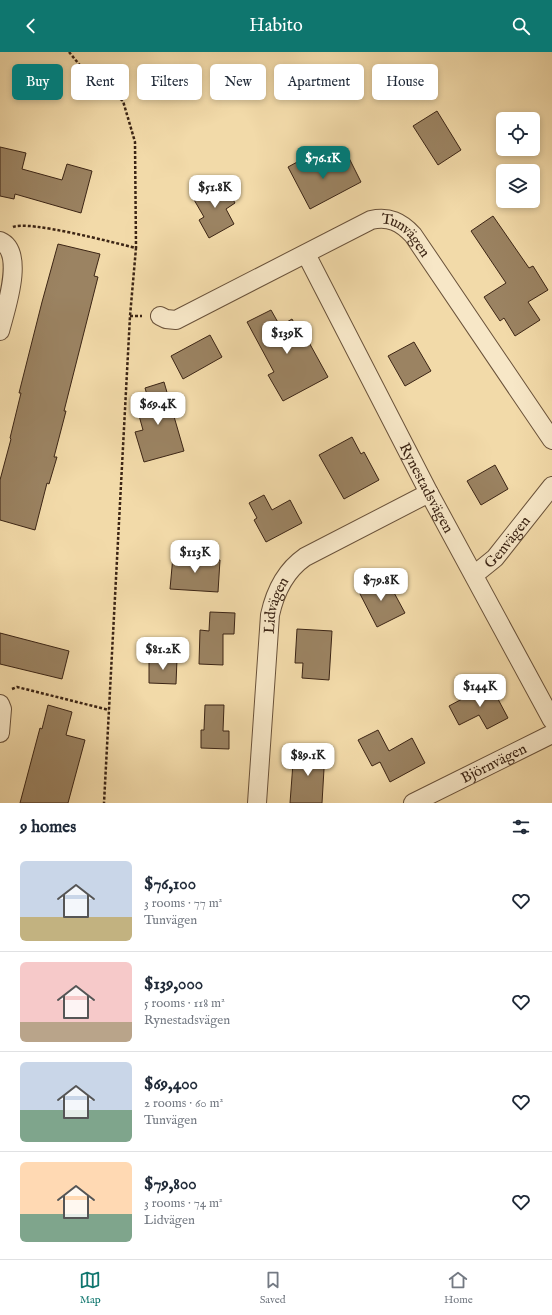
<!DOCTYPE html>
<meta charset="utf-8">
<style>
body{margin:0;font-family:"IM FELL English",serif;background:#f6f6f7;color:#1f2937;height:100vh;display:flex;flex-direction:column;font-size:15px;white-space:nowrap}
*{box-sizing:border-box;margin:0}
p{font-size:13px;color:#747a83}
.icon{flex:none;width:22px;height:22px;fill:none;stroke:currentColor;stroke-width:2;stroke-linecap:round;stroke-linejoin:round}
.map{position:relative;height:751px;overflow:hidden}
.details{display:flex;flex-direction:column;background:#fff;flex:1}
.details>*{flex:none}
.top-card{position:absolute;left:12px;top:12px;width:528px;height:36px;display:flex;gap:8px}
.buttons{position:absolute;left:496px;top:60px;display:grid;gap:8px}
.buttons a{display:grid;place-items:center;width:44px;height:44px;border-radius:6px;background:#fff;box-shadow:0 2px 6px #0003;font-size:20px}
.price{position:absolute;translate:-50% -34px;padding:0 9px;border-radius:8px;background:#fff;color:#222;font-size:13px;line-height:26px;filter:drop-shadow(0 1px 2px #0008)}
.price::after{content:'';position:absolute;left:50%;top:24px;width:12px;height:9px;margin-left:-6px;background:inherit;clip-path:polygon(0 0,100% 0,50% 100%)}
.price.selected{background:#0f766e;color:#fff}
ul{padding:0;list-style:none}
li{display:flex;align-items:center;gap:12px;height:100px;padding:0 20px}
li+li{border-top:1px solid #e0e1e3}
li span{display:grid;place-items:center;flex:none;width:112px;height:80px;border-radius:6px;color:#555}
li>.icon{margin-inline-start:auto}
span .icon{width:48px;height:48px;fill:#fffc;stroke-width:1}
li b{font-size:17px}
h2{display:flex;justify-content:space-between;align-items:center;height:48px;padding:0 20px;font-size:17px}
.chip{padding:0 14px;border-radius:6px;background:#fff;box-shadow:0 2px 6px #0003;font-size:14px;line-height:36px}
.chip.selected{background:#0f766e;color:#fff}
header{display:flex;justify-content:space-between;align-items:center;height:52px;padding:0 20px;background:#0f766e;color:#fff;font-size:18px;font-weight:600}
.dock{display:flex;justify-content:space-around;align-items:center;height:56px;border-top:1px solid #e0e1e3;background:#fff;font-size:11px;color:#747a83}
.dock a{display:grid;justify-items:center;gap:2px}
.dock .selected{color:#0f766e}
.map>svg:first-child{display:block}
.building{fill:#9b8362;stroke:#3c2515}
.lines{fill:none;stroke-linecap:round;stroke-linejoin:round}
.minor-casing{stroke:#6a523a;stroke-width:20}
.path{stroke:#3c2515;stroke-width:2.5;stroke-dasharray:3 2;stroke-linecap:butt}
.minor{stroke:#f7e7c7;stroke-width:18}
.labels{text-anchor:middle;dominant-baseline:central;stroke-width:3.5;stroke-linejoin:round;paint-order:stroke}
.street-label{font-size:15px;fill:#3c2515;stroke:#f7e7c7}
</style>
<header><svg class="icon" aria-label="back" viewBox="0 0 24 24"><path d="M15 5l-7 7 7 7"/></svg>Habito<svg class="icon" aria-label="search" viewBox="0 0 24 24"><circle cx="10" cy="10" r="6"/><path d="M15 15l6 6"/></svg></header>
<div class="map">
<svg width="552" height="751" viewBox="0 0 552 751">
<rect width="100%" height="100%" fill="#f2daa9"/>
<filter id="stains"><feTurbulence type="fractalNoise" baseFrequency=".005" numOctaves="4"/><feColorMatrix values="0 0 0 0 .2 0 0 0 0 .09 0 0 0 0 .02 0 0 0 .5 -.17"/></filter>
<radialGradient id="worn" r=".72"><stop offset=".6" stop-color="#630" stop-opacity="0"/><stop offset="1" stop-color="#630" stop-opacity=".3"/></radialGradient>
<g class="building">
<polygon points="437,59 461,98 438,113 413,74"/>
<polygon points="0,95 26,101 22,117 62,128 67,112 92,119 81,161 15,142 14,147 0,144"/>
<polygon points="312,102 322,120 349,106 361,130 310,157 288,115"/>
<polygon points="223,130 235,151 226,157 234,172 209,186 199,168 204,165 193,146"/>
<polygon points="493,164 529,216 533,214 548,238 528,250 540,268 515,284 504,266 500,269 484,245 506,231 471,179"/>
<polygon points="58,192 100,202 94,224 98,225 64,359 66,359 54,405 57,405 49,432 47,431 35,478 0,468 0,428 11,387 10,386 21,341 19,341 42,250"/>
<polygon points="271,258 280,274 292,267 303,287 306,285 328,325 283,349 268,323 274,320 247,270"/>
<polygon points="210,283 222,305 183,327 171,304"/>
<polygon points="414,290 431,319 405,334 388,304"/>
<polygon points="164,330 184,399 144,410 135,380 143,378 138,360 151,357 145,336"/>
<polygon points="352,385 361,402 364,400 379,428 344,447 319,403"/>
<polygon points="495,413 508,437 481,453 467,429"/>
<polygon points="264,443 272,458 290,448 302,471 266,490 254,468 257,466 249,451"/>
<polygon points="173,504 220,508 218,540 170,537"/>
<polygon points="385,524 405,561 377,575 358,538"/>
<polygon points="210,560 235,561 234,582 223,582 223,613 199,612 200,578 209,579"/>
<polygon points="297,577 332,579 329,628 302,626 303,611 295,611"/>
<polygon points="0,581 69,599 62,627 0,612"/>
<polygon points="149,607 177,607 176,632 149,631"/>
<polygon points="490,632 508,666 487,677 479,663 459,673 449,654"/>
<polygon points="48,653 72,660 66,683 85,688 68,751 20,751 40,676 42,677"/>
<polygon points="205,653 224,653 223,679 229,679 229,697 201,696 201,678 204,678"/>
<polygon points="378,678 389,699 412,686 425,711 390,730 380,710 372,714 358,688"/>
<polygon points="294,698 325,700 322,751 290,751"/>
</g>
<g class="lines">
<g class="minor-casing">
<g id="minor">
<path d="M 0,189 C 26,200 5,259 0,279"/>
<path id="s1" d="M 306,202 L 429,441 L 552,668"/>
<path id="s2" d="M 160,264 L 166,267 L 176,268 L 371,168 C 389,164 401,170 413,183 L 552,388"/>
<path id="s3" d="M 474,523 L 495,506 L 552,434"/>
<polyline points="0,652 2,657 0,681"/>
<path id="s4" d="M 257,751 L 270,563 C 275,540 285,519 305,505 L 429,441"/>
<path id="s5" d="M 413,751 L 552,682"/>
</g>
</g>
<g class="path">
<polyline points="69,0 83,17 123,49 135,90 136,196"/>
<path d="M 13,175 C 28,168 115,191 136,196 L 130,264 L 104,751"/>
<polyline points="130,264 142,264"/>
<polyline points="12,637 17,635 109,658"/>
</g>
<use href="#minor" class="minor"/>
</g>
<g class="labels">
<g class="street-label">
<text stroke="none"><textPath href="#s2" startOffset="277">Tunvägen</textPath></text>
<text stroke="none"><textPath href="#s1" startOffset="263">Rynestadsvägen</textPath></text>
<text stroke="none"><textPath href="#s3" startOffset="47">Genvägen</textPath></text>
<text stroke="none"><textPath href="#s4" startOffset="199">Lidvägen</textPath></text>
<text stroke="none"><textPath href="#s5" startOffset="90">Björnvägen</textPath></text>
</g>
</g>
<rect width="100%" height="100%" filter="url(#stains)"/>
<rect width="100%" height="100%" fill="url(#worn)"/>
</svg>
<div class="buttons">
<a><svg class="icon" aria-label="locate" viewBox="0 0 24 24"><circle cx="12" cy="12" r="6"/><path d="M12 2v4M12 18v4M2 12h4M18 12h4"/></svg></a>
<a><svg class="icon" aria-label="layers" viewBox="0 0 24 24"><path d="M12 4l9 5-9 5-9-5zM3 14l9 5 9-5"/></svg></a>
</div>
<b class="price selected" style="left:323px;top:128px">$76.1K</b>
<b class="price" style="left:215px;top:157px">$51.8K</b>
<b class="price" style="left:287px;top:303px">$139K</b>
<b class="price" style="left:158px;top:374px">$69.4K</b>
<b class="price" style="left:195px;top:522px">$113K</b>
<b class="price" style="left:381px;top:550px">$79.8K</b>
<b class="price" style="left:163px;top:619px">$81.2K</b>
<b class="price" style="left:480px;top:656px">$144K</b>
<b class="price" style="left:308px;top:725px">$89.1K</b>
<div class="top-card">
<a class="chip selected">Buy</a>
<a class="chip">Rent</a>
<a class="chip">Filters</a>
<a class="chip">New</a>
<a class="chip">Apartment</a>
<a class="chip">House</a>
</div>
</div>
<section class="details">
<h2>9 homes<svg class="icon" aria-label="filters" viewBox="0 0 24 24"><path d="M4 7h16M4 17h16"/><circle cx="9" cy="7" r="2"/><circle cx="15" cy="17" r="2"/></svg></h2>
<ul>
<li><span style="background:linear-gradient(#c9d6e8 70%,#c2b280 0)"><svg class="icon" aria-label="home" viewBox="0 0 24 24"><path d="M3 11l9-7 9 7M6 9v11h12V9"/></svg></span><div><b>$76,100</b><p>3 rooms · 77 m²</p><p>Tunvägen</p></div><svg class="icon" aria-label="heart" viewBox="0 0 24 24"><path d="M12 20l-8-8c-3-5 5-10 8-4 3-6 11-1 8 4z"/></svg></li>
<li><span style="background:linear-gradient(#f6c9c9 75%,#b9a48a 0)"><svg class="icon" aria-label="home" viewBox="0 0 24 24"><path d="M3 11l9-7 9 7M6 9v11h12V9"/></svg></span><div><b>$139,000</b><p>5 rooms · 118 m²</p><p>Rynestadsvägen</p></div><svg class="icon" aria-label="heart" viewBox="0 0 24 24"><path d="M12 20l-8-8c-3-5 5-10 8-4 3-6 11-1 8 4z"/></svg></li>
<li><span style="background:linear-gradient(#c9d6e8 60%,#7fa58c 0)"><svg class="icon" aria-label="home" viewBox="0 0 24 24"><path d="M3 11l9-7 9 7M6 9v11h12V9"/></svg></span><div><b>$69,400</b><p>2 rooms · 60 m²</p><p>Tunvägen</p></div><svg class="icon" aria-label="heart" viewBox="0 0 24 24"><path d="M12 20l-8-8c-3-5 5-10 8-4 3-6 11-1 8 4z"/></svg></li>
<li><span style="background:linear-gradient(#ffd9b3 65%,#7fa58c 0)"><svg class="icon" aria-label="home" viewBox="0 0 24 24"><path d="M3 11l9-7 9 7M6 9v11h12V9"/></svg></span><div><b>$79,800</b><p>3 rooms · 74 m²</p><p>Lidvägen</p></div><svg class="icon" aria-label="heart" viewBox="0 0 24 24"><path d="M12 20l-8-8c-3-5 5-10 8-4 3-6 11-1 8 4z"/></svg></li>
</ul>
</section>
<nav class="dock">
<a class="selected"><svg class="icon" aria-label="map" viewBox="0 0 24 24"><path d="M3 6l6-2 6 2 6-2v14l-6 2-6-2-6 2zM9 4v14M15 6v14"/></svg>Map</a>
<a><svg class="icon" aria-label="saved" viewBox="0 0 24 24"><path d="M7 4h10v16l-5-4-5 4z"/></svg>Saved</a>
<a><svg class="icon" aria-label="home" viewBox="0 0 24 24"><path d="M3 11l9-7 9 7M6 9v11h12V9"/></svg>Home</a>
</nav>
